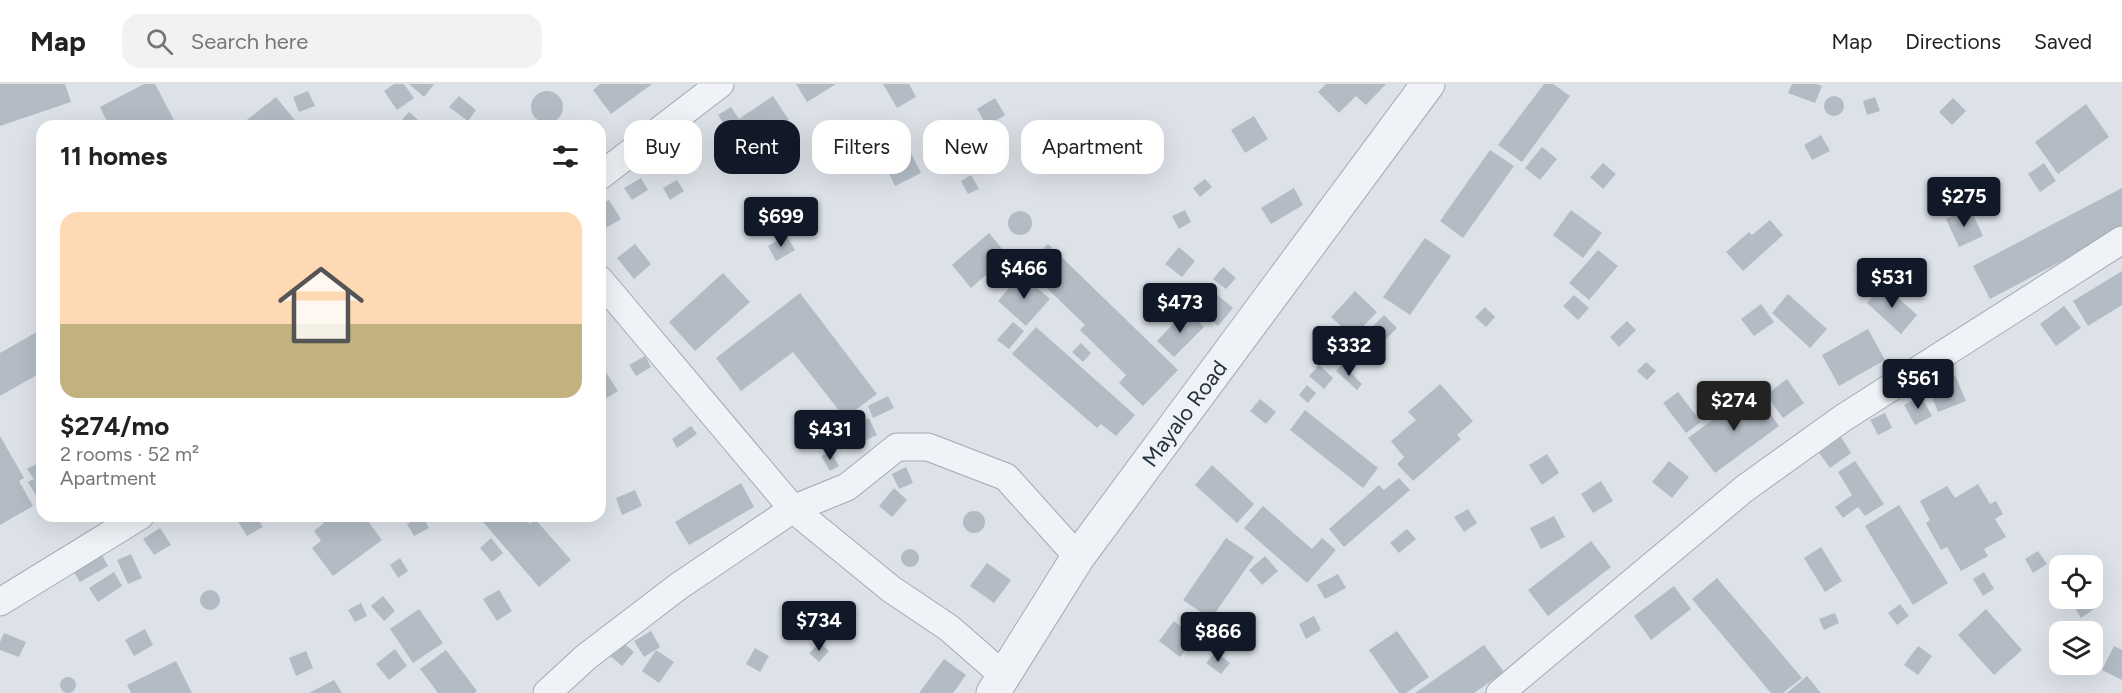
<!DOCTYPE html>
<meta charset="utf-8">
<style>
body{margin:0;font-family:Figtree,sans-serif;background:#f2f2f2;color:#222;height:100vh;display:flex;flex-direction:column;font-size:22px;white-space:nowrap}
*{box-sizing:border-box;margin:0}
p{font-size:20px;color:#767676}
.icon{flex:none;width:33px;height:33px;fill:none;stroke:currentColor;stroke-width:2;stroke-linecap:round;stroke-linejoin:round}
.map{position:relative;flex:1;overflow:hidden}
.details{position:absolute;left:36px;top:36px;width:570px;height:402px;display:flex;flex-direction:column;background:#fff;border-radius:18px;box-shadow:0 6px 24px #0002}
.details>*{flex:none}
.hud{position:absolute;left:624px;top:36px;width:570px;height:54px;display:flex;gap:12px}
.tools{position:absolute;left:2049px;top:471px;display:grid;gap:12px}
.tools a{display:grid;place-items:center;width:54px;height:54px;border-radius:12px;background:#fff;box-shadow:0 6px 24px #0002;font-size:30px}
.price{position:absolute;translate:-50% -51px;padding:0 14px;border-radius:6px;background:#111827;color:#fff;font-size:20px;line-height:39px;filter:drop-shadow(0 2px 3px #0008)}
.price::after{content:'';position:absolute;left:50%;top:36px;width:18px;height:14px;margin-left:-9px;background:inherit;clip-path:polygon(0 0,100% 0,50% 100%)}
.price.current{background:#222;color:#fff}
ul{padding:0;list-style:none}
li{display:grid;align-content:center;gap:12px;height:318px;padding:0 24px}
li+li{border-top:2px solid #e0e0e0}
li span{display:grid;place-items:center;height:186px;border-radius:18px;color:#555}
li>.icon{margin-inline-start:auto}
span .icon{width:108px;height:108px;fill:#fffc;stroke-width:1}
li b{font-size:26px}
h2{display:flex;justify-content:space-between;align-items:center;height:72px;padding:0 24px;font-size:26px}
.pill{padding:0 21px;border-radius:18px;background:#fff;box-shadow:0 6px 24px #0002;font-size:21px;line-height:54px}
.pill.current{background:#111827;color:#fff}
header{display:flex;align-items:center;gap:36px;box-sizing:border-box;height:84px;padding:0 30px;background:#fff;border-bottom:2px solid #e0e0e0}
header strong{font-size:28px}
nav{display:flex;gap:33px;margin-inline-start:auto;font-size:21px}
.search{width:420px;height:54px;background:#f2f2f2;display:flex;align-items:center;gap:15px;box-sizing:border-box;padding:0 21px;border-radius:18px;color:#767676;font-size:22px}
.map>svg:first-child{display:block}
.building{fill:#b3bcc5}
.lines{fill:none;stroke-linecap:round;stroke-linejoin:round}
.minor-casing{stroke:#a1aab2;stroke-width:29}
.tertiary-casing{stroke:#a1aab2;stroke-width:35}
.minor{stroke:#eff2f6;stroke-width:27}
.tertiary{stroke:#eff2f6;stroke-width:33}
.labels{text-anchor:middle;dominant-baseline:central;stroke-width:6;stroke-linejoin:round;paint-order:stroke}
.street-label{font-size:22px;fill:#25323f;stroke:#ecf1f5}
</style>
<header>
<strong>Map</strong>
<div class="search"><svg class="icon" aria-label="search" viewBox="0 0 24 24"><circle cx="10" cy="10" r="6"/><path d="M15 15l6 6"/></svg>Search here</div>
<nav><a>Map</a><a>Directions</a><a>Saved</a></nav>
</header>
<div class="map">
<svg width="2122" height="609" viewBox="0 0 2122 609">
<rect width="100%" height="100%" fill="#dce2e8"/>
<g class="building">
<polygon points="0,0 65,0 71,18 0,42"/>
<polygon points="144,0 155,0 177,42 109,42 100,23"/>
<polygon points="394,0 404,0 414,14 397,26 384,7"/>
<polygon points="409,0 434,0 424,13"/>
<polygon points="600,0 652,0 611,30 593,6"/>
<polygon points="796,0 836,0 807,18"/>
<polygon points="883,0 909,0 916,13 897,24"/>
<polygon points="1326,0 1386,0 1366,21 1356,12 1339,29 1318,8"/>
<polygon points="1544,0 1553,0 1570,12 1522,78 1498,61"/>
<polygon points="1792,0 1816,0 1822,2 1815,19 1788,9"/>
<polygon points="308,7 315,22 299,28 293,13"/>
<circle cx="547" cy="23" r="16"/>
<circle cx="1834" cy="22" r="10"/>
<polygon points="459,12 476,26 468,37 449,23"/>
<polygon points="773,12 789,36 741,67 718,31 731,23 739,35"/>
<polygon points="276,13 298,40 296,42 239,42"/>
<polygon points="1875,13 1880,27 1867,31 1863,17"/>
<polygon points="995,14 1005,31 987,42 977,25"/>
<polygon points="1953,14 1966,27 1952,41 1939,28"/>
<polygon points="2086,20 2109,53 2058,90 2035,58"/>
<polygon points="409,28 425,42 409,42 402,36"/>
<polygon points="1254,32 1268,55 1245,69 1231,46"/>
<polygon points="1821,51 1830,67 1812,76 1804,61"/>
<polygon points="908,63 921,89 895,102 883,76"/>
<polygon points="1542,63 1557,75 1540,96 1525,84"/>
<polygon points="1490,66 1514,82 1463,154 1440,137"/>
<polygon points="1603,79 1616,90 1603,105 1590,93"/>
<polygon points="2044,79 2056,97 2040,108 2028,90"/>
<polygon points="971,91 979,105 968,110 961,97"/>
<polygon points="641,94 648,106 632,116 624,104"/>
<polygon points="1205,95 1212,103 1200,113 1193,104"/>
<polygon points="677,96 684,107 670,116 663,104"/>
<polygon points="1294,104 1303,121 1271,140 1261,124"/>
<polygon points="2122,104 2122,145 1990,215 1973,182"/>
<polygon points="609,116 621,135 600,147 600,121"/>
<polygon points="1970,124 1983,152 1959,163 1946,135"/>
<polygon points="1185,126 1191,138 1179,145 1172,132"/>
<polygon points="1571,126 1602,149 1583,174 1553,151"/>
<circle cx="1020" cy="139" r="12"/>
<polygon points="1770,136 1783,151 1743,187 1726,168 1749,148 1752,151"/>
<polygon points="989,149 1008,172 971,204 952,181"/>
<polygon points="786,151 795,166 776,177 768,162"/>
<polygon points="1425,154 1451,172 1410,231 1383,213"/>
<polygon points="635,160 651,180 634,195 617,174"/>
<polygon points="1048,160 1178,286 1143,322 1119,299 1126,291 1080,246 1085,241 1025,183"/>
<polygon points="1179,163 1195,177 1182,193 1165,180"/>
<polygon points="1598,166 1618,182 1589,216 1569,199"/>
<polygon points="1223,183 1236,194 1226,205 1213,195"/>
<polygon points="2122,187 2122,221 2088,242 2073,217"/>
<polygon points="723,189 750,218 695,267 669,238"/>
<polygon points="1021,190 1050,215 1026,242 998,217"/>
<polygon points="1884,201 1917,231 1901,250 1867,219"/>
<polygon points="1355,207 1377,228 1353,253 1331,233"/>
<polygon points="800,209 877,310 845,334 793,268 741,307 716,274"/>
<polygon points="1215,209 1233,224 1218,242 1200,227"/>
<polygon points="1788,210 1827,245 1810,264 1772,229"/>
<polygon points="1574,211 1589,224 1578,236 1563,222"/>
<polygon points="1761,220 1774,238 1754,252 1741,235"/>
<polygon points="2064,222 2081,244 2056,262 2040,240"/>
<polygon points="1485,223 1495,233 1486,243 1475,233"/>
<polygon points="1186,226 1204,243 1174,273 1157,257"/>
<polygon points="1384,231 1397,244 1380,261 1367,248"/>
<polygon points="1627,237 1636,246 1619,263 1610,253"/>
<polygon points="1013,238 1024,247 1009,265 997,256"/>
<polygon points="1036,243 1135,331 1116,352 1101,340 1097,344 1012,270"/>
<polygon points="42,245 42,288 0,312 0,269"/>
<polygon points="1868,245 1885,276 1839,302 1822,271"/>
<polygon points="1081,259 1091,269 1083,278 1072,268"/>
<polygon points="645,272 651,283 636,292 629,281"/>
<polygon points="1646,278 1656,287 1647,296 1637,287"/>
<polygon points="600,279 618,307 600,318"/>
<polygon points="1342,280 1362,300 1357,306 1336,287"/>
<polygon points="1319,281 1333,294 1324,305 1309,292"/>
<polygon points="1955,291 1966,317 1938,328 1928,303"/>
<polygon points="1787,295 1804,319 1783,334 1766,311"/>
<polygon points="1440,300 1473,337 1457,351 1461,355 1413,397 1397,380 1404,373 1391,357 1416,336 1408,328"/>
<polygon points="1307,301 1316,309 1308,319 1299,311"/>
<polygon points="1753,306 1779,342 1715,389 1688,354"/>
<polygon points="1678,308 1701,338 1686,349 1663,319"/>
<polygon points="888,312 894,324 873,334 868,322"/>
<polygon points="1921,312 1932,332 1915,341 1904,321"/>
<polygon points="1260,315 1276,328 1266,340 1250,327"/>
<polygon points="1305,326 1378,384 1363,404 1290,346"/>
<polygon points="1885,329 1892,344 1878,351 1870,336"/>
<polygon points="869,334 877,351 855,361 847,346"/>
<polygon points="691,342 697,350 677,364 672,355"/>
<polygon points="0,352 24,394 19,397 33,422 0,441"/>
<polygon points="1841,353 1851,369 1830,384 1819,369"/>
<polygon points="830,367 839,382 830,387 821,372"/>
<polygon points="1547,370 1559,389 1542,401 1529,381"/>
<polygon points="42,377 42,417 40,418 28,398 34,395 27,385"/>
<polygon points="1669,377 1689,393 1672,414 1652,398"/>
<polygon points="1855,377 1884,420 1865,432 1858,423 1843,434 1835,423 1852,411 1838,388"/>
<polygon points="1212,381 1254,420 1237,439 1195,401"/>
<polygon points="906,383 913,399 899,405 892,390"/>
<polygon points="1399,394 1410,406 1344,463 1329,445 1379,401 1384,406"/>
<polygon points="1601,397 1613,417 1593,429 1581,410"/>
<polygon points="741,399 754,423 689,461 675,438"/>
<polygon points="1978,400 1990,420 1996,417 2003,430 1995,435 2006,453 1984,465 1988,472 1961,487 1947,463 1941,466 1926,439 1930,436 1920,417 1947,402 1955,414"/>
<polygon points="894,404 907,416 892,433 879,422"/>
<polygon points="635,406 642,422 622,431 616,414"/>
<polygon points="1899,421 1948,499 1913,521 1865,442"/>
<polygon points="1263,422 1312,465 1322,454 1336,466 1307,499 1244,444"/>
<polygon points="1468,425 1477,439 1464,448 1454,433"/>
<circle cx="974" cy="438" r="11"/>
<polygon points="240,432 256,432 263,443 247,452 236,434"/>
<polygon points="320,432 364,432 382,456 333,492 312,464 321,457 314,447 324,439 319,433"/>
<polygon points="422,432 429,444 414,452 407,440"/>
<polygon points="478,432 523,432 530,440 535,435 571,476 539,503"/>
<polygon points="1554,432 1565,453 1541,465 1530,444"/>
<polygon points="160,444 171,461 154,471 143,455"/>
<polygon points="1407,445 1416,455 1399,469 1390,459"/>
<polygon points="491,454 503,469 492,478 480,464"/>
<polygon points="1226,454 1254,473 1211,535 1183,516"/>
<polygon points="1591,457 1611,483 1548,532 1528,506"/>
<polygon points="1821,463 1842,497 1825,508 1804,474"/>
<circle cx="910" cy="474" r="9"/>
<polygon points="2038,467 2047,480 2033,489 2025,475"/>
<polygon points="131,470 142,494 128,500 117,476"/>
<polygon points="102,471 108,482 80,498 74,488"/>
<polygon points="1265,472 1278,487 1262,501 1249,486"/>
<polygon points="400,474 408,487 398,494 390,481"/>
<polygon points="987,479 1011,496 994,519 970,502"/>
<polygon points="114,488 122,502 98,518 89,504"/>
<polygon points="1984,488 1994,505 1983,512 1973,495"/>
<polygon points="1338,490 1346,504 1325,515 1317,501"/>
<polygon points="1717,494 1802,594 1783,609 1771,609 1692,515"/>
<polygon points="1674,502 1691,525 1651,556 1634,532"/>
<circle cx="210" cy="516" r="10"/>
<polygon points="499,506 512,527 497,537 483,515"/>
<polygon points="383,512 395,527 384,537 371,522"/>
<polygon points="2069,514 2092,514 2097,523 2081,534"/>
<polygon points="361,519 367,532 355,538 348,526"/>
<polygon points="1900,520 1909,532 1897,541 1888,529"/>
<polygon points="419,525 443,559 413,579 390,545"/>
<polygon points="1986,525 2022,566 1994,591 1958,551"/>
<polygon points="1835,529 1839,539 1824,546 1819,535"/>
<polygon points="1228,532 1238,551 1220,559 1210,541"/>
<polygon points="1314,532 1321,546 1306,555 1299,540"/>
<polygon points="1174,537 1195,554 1180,573 1159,557"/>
<polygon points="145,545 153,561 134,572 125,556"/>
<polygon points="651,547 660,563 644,573 634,557"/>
<polygon points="1397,547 1429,593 1406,609 1399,609 1369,566"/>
<polygon points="4,549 26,558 19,573 0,566 0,558"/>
<polygon points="619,555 634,568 622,582 607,569"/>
<polygon points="820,559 829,567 819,578 809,569"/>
<polygon points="1484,561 1504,588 1474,609 1415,609"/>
<polygon points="1918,562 1932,572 1918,591 1904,581"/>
<polygon points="2114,562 2122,566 2122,596 2102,586"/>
<polygon points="755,564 769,572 760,588 746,580"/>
<polygon points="395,565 407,582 389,596 376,580"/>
<polygon points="446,566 477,607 474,609 438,609 420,585"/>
<polygon points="656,566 674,578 659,599 642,587"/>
<polygon points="306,567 313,584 296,592 289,574"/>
<polygon points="1216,568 1230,579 1221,590 1206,579"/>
<polygon points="944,575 966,591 953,609 919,609"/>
<polygon points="176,577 192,609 131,609 127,601"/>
<polygon points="1807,592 1821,609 1787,609"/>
<circle cx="68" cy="601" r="8"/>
<polygon points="334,596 342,609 309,609"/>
</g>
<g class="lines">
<g class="minor-casing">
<g id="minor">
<polyline points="600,92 720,0"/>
<polyline points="600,196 793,425 891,505 949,544 1004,592"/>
<polyline points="0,518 140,432"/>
<polyline points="547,609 586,573 679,502 793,425 847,403 897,363 928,363 1006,393 1078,473"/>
<polyline points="1500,609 1744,405 1843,334 2122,156"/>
</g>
</g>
<g class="tertiary-casing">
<g id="tertiary">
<path id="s1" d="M 993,609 L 1078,473 L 1428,0"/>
</g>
</g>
<use href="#minor" class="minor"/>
<use href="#tertiary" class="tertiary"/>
</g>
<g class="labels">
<g class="street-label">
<text stroke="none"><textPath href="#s1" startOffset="339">Mayalo Road</textPath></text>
</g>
</g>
</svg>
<div class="tools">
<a><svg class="icon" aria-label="locate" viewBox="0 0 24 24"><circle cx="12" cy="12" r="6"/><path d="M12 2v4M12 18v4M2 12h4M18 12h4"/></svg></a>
<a><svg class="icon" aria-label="layers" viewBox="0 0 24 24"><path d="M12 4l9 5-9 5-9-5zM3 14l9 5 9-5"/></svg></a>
</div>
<b class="price" style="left:1964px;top:144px">$275</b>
<b class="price" style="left:781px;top:164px">$699</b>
<b class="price" style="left:1024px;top:216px">$466</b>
<b class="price" style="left:1892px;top:225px">$531</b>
<b class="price" style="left:1180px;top:250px">$473</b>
<b class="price" style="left:1349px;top:293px">$332</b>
<b class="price" style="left:1918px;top:326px">$561</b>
<b class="price current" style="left:1734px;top:348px">$274</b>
<b class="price" style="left:830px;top:377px">$431</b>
<b class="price" style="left:819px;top:568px">$734</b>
<b class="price" style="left:1218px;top:579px">$866</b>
<div class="hud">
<a class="pill">Buy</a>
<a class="pill current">Rent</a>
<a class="pill">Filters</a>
<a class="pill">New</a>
<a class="pill">Apartment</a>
</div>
<section class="details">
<h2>11 homes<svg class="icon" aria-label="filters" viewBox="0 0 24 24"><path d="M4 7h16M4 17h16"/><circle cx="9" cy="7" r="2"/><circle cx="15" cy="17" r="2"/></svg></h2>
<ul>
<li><span style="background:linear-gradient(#ffd9b3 60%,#c2b280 0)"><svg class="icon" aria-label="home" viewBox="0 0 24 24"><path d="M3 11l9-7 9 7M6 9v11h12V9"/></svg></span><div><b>$274/mo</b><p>2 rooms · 52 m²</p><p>Apartment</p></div></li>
</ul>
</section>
</div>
